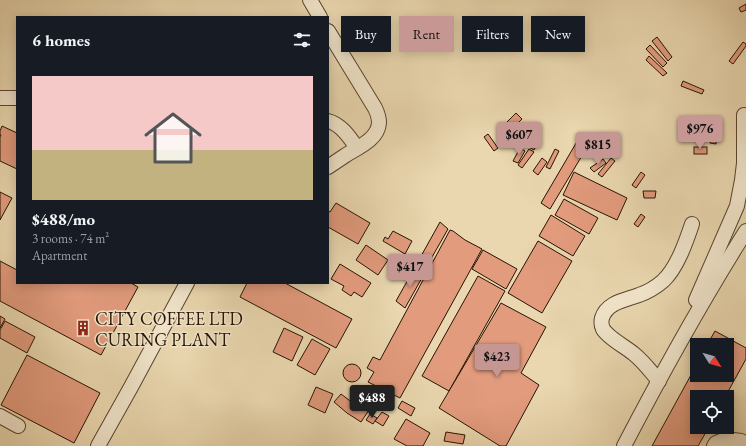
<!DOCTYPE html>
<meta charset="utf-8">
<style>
body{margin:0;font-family:"EB Garamond",serif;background:#242831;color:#f1f3f6;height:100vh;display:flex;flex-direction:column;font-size:15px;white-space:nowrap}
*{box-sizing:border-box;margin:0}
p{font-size:13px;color:#9ea1a6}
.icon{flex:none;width:22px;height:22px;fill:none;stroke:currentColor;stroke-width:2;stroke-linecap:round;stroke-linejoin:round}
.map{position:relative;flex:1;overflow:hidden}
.side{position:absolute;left:16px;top:16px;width:313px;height:268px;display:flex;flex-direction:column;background:#171b24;border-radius:0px;box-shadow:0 2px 10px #0003}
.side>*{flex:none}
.banner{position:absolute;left:341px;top:16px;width:345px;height:36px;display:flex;gap:8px}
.needle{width:26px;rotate:127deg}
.fabs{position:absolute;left:690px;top:338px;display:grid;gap:8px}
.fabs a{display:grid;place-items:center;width:44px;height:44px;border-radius:0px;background:#171b24;box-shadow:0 2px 10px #0003;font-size:20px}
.price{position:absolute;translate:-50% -34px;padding:0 9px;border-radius:4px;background:#c59692;color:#111;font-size:13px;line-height:26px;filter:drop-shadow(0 1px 2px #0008)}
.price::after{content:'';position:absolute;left:50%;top:24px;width:12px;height:9px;margin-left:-6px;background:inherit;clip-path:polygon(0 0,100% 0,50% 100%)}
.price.current{background:#222;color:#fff}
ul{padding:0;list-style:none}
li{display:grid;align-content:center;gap:8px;height:212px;padding:0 16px}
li+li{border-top:1px solid #363941}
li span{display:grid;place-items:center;height:124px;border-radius:0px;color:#555}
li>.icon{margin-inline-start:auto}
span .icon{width:72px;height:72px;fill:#fffc;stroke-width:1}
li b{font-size:17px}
h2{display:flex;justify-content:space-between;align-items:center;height:48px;padding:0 16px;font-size:17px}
.pill{padding:0 14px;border-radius:0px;background:#171b24;box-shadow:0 2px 10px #0003;font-size:14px;line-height:36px}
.pill.current{background:#c59692;color:#111}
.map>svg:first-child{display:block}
.building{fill:#e29b7d;stroke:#261303}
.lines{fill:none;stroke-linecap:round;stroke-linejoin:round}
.minor-casing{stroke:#57442e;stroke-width:16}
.minor{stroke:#f1e5cb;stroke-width:14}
.labels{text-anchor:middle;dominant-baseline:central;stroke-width:3;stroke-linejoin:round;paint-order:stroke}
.poi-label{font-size:18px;fill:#261303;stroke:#f1e5cb;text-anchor:start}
</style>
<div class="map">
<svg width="746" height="446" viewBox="0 0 746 446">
<rect width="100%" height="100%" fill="#ead7af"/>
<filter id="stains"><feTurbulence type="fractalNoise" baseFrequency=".005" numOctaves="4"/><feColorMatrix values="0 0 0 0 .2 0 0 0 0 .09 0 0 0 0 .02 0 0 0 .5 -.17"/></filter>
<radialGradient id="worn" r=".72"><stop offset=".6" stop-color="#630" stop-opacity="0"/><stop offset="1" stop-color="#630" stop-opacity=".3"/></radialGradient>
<g class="building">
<polygon points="746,4 746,10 741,12 739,8"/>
<polygon points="657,37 672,57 668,61 652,41"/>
<polygon points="743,42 746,44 746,46 733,64 729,61"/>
<polygon points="650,45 667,63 663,67 646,49"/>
<polygon points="649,56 667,73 663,76 646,60"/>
<polygon points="683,81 704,90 702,94 681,86"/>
<polygon points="516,113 522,119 504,137 498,131"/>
<polygon points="2,126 17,133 17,169 0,161 0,137 1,135 0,135 0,131"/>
<polygon points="713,130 718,131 716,144 710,143"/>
<polygon points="582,133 592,139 550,209 541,203"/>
<polygon points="488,134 498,148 494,151 484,137"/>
<polygon points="533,141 537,144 534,150 529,147"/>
<rect x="694" y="147" width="13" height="7"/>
<polygon points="520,148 525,151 518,163 513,161"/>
<polygon points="529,149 534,152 522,168 518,165"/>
<polygon points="555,149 559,151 550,169 546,167"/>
<polygon points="542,158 547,162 538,175 533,171"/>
<polygon points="611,158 615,161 602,177 598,174"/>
<polygon points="603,159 606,163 594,172 590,168"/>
<polygon points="574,172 627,198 617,220 563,195"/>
<polygon points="641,172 645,175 636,188 632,185"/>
<polygon points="643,191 656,191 655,198 644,198"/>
<polygon points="0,192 12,198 0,220"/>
<polygon points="564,199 598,218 589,234 555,215"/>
<polygon points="336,203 370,223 358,244 328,227 328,211 330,212"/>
<polygon points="641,214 645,217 638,227 634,224"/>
<polygon points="551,215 585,236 573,256 539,236"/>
<polygon points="440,222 448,229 423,273 415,267"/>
<polygon points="450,230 453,231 465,240 482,249 400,398 368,382 374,372 367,368 373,357 380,360"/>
<polygon points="393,231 412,241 405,254 383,241 385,237 388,239"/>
<polygon points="538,241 572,261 542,313 508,293"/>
<polygon points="366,245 388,260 378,275 356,260"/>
<polygon points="483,250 517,269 506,289 472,269"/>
<polygon points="0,261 17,270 17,283 131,283 138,287 101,355 0,301"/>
<polygon points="340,264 371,283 362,297 354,292 351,296 342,290 344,286 331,279"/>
<polygon points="414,269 423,276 405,308 396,301"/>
<polygon points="478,276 505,291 449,391 422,376"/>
<polygon points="247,283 285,283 352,319 336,348 240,297"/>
<polygon points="501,303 546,327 521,373 539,385 506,446 500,446 439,408"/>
<polygon points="0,316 5,319 0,328"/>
<polygon points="5,321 35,337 27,353 0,338 0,330"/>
<polygon points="284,328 303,337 292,361 273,352"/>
<polygon points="715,331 746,348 746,359 725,397 697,397 697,427 709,427 698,446 652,446 697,364 697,375 727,375 727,345 707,345"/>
<polygon points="312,339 330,349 315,375 297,365"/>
<polygon points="27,355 100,393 74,443 1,405"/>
<circle cx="352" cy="373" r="9"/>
<polygon points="316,387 333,394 325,413 308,405"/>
<polygon points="341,394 353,403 357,398 371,407 361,422 347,413 334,402"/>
<polygon points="402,401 415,408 411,416 398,408"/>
<polygon points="382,412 389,416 383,426 375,421"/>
<polygon points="370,414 377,418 373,424 366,420"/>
<polygon points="406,419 430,433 423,446 407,446 394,439"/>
<polygon points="446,432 465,435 463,444 444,441"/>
</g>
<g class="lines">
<g class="minor-casing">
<g id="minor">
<polyline points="310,0 320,17"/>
<path d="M 328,31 L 375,108 C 377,112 379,118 379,123 C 378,139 359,147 346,155 C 340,159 334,163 328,167"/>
<polyline points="0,98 17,98"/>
<path d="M 328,121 C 341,124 350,138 357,148"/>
<polyline points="696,300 737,206 742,180 744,163 744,115"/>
<path d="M 659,381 C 651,372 644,362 634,354 C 626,347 608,338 603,329 C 601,325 601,322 602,318 C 607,302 626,300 639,295 C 648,292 656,287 663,281 C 677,268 686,242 692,224"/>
<polyline points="0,416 18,426"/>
<polyline points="98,446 131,387 187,283"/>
<path d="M 624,446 C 662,373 702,301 746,231"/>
<polyline points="714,446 716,443 726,439 741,441 746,444"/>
</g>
</g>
<use href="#minor" class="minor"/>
</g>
<defs>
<g id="building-bare" transform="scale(1.2)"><path d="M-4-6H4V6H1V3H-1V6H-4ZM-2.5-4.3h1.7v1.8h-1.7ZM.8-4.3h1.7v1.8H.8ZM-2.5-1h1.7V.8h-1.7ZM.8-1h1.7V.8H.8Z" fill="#8f2418" stroke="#f1e5cb" stroke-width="2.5" paint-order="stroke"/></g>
</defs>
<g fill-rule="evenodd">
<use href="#building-bare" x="83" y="328"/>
</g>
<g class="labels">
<g class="poi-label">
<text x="95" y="318">CITY COFFEE LTD<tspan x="95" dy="21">CURING PLANT</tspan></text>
</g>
</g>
<rect width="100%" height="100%" filter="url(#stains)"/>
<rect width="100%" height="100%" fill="url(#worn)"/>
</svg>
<div class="fabs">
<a><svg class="needle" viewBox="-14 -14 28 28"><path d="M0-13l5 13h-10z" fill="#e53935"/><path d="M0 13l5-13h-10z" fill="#9ea1a6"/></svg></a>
<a><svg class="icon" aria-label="locate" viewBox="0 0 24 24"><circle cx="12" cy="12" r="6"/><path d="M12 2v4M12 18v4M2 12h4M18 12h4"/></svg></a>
</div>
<b class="price" style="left:700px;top:150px">$976</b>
<b class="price" style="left:519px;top:156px">$607</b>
<b class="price" style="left:598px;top:166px">$815</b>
<b class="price" style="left:410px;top:288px">$417</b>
<b class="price" style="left:497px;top:378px">$423</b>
<b class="price current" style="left:372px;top:419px">$488</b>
<div class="banner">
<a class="pill">Buy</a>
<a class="pill current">Rent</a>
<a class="pill">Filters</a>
<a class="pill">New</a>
</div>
<section class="side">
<h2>6 homes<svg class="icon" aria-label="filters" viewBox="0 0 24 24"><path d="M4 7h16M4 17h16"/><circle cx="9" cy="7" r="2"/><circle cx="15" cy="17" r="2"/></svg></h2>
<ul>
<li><span style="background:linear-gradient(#f6c9c9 60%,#c2b280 0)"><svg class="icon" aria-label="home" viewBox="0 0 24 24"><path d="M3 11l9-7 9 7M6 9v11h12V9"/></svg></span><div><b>$488/mo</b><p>3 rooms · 74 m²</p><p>Apartment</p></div></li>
</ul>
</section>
</div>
